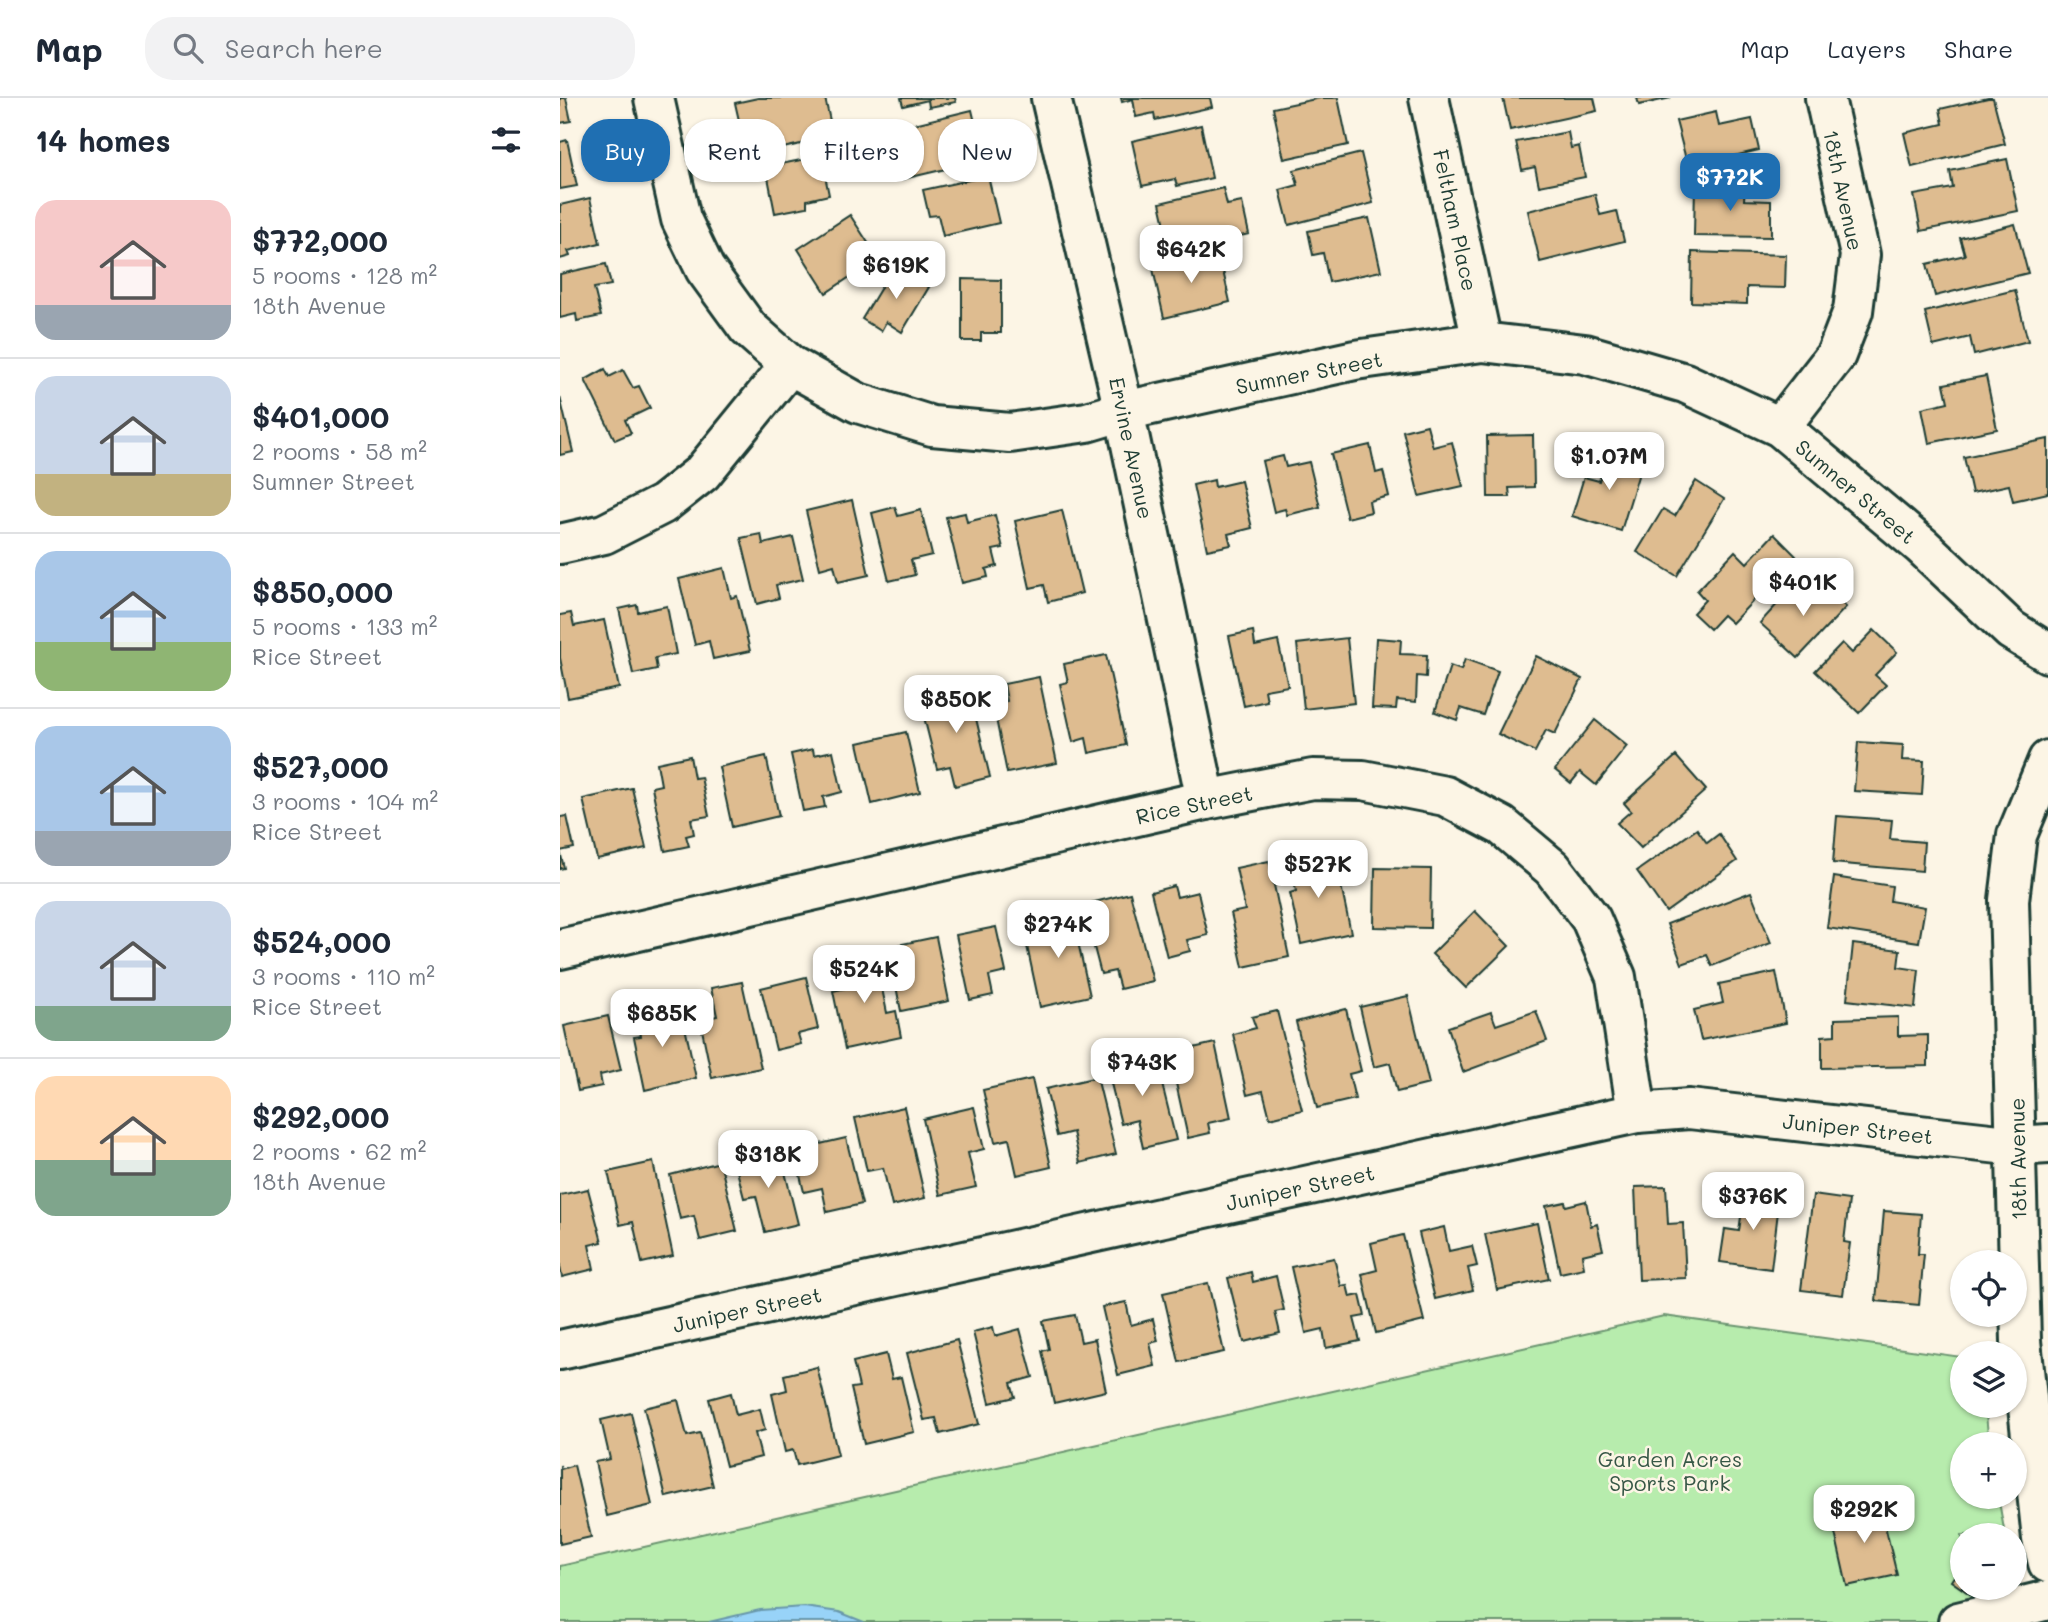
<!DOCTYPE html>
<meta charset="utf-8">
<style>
body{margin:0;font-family:Mali,sans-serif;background:#f2f2f3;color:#1f2937;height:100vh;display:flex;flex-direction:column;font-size:26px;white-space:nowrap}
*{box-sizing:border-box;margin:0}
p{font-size:23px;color:#747a83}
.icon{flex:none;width:38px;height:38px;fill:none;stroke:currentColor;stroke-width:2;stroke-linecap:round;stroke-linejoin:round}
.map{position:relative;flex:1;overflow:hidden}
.details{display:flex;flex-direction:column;background:#fff;width:560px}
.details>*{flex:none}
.guide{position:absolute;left:21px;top:21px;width:665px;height:63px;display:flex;gap:14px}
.tools{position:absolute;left:1390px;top:1152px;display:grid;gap:14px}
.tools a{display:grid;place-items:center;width:77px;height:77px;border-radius:50%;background:#fff;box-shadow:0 2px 5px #0004;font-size:35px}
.price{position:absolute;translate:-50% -60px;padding:0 16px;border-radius:14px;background:#fff;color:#222;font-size:23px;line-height:46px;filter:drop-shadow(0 2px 4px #0008)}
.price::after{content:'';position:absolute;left:50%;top:42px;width:21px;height:16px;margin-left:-10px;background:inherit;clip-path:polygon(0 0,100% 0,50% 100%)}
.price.selected{background:#1f6fb2;color:#fff}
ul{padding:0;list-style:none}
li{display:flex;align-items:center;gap:21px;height:175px;padding:0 35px}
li+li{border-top:2px solid #e0e1e3}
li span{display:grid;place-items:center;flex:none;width:196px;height:140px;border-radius:21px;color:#555}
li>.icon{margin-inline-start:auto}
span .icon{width:84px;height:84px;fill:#fffc;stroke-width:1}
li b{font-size:30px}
h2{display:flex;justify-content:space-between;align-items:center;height:84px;padding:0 35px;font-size:30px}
.tag{padding:0 24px;border-radius:28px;background:#fff;box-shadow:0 2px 5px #0004;font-size:24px;line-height:63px}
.tag.selected{background:#1f6fb2;color:#fff}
header{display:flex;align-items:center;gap:42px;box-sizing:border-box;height:98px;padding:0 35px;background:#fff;border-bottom:2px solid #e0e1e3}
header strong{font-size:33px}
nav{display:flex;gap:38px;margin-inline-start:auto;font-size:24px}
.search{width:490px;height:63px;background:#f2f2f3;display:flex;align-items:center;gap:18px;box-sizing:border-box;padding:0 24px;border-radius:28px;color:#747a83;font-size:26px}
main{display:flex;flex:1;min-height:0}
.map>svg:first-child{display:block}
.green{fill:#b7ecad;stroke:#6b9470;stroke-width:2}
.water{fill:#98d3f8;stroke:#6897aa;stroke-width:2}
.building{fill:#debc90;stroke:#1f3d34;stroke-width:2}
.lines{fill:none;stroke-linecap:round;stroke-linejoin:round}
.minor-casing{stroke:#1f3d34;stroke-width:44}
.minor{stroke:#fcf5e5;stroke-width:38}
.labels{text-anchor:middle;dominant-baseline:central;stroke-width:5;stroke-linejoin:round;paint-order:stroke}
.street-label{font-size:21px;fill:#1f3d34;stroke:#fcf5e5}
.park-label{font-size:21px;fill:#365746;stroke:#fcf5e5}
</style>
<header>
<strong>Map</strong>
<div class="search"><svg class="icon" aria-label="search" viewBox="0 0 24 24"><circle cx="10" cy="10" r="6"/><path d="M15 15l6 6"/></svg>Search here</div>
<nav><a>Map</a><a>Layers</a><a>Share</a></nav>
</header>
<main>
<section class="details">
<h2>14 homes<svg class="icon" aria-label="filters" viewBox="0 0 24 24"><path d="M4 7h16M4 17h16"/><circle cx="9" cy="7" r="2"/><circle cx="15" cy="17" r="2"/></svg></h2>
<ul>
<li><span style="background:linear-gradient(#f6c9c9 75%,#9aa5b1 0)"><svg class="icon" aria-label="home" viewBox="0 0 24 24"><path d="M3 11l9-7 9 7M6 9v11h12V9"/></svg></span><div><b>$772,000</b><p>5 rooms · 128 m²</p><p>18th Avenue</p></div></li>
<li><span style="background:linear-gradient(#c9d6e8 70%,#c2b280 0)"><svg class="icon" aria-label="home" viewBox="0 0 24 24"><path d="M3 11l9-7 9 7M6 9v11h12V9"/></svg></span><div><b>$401,000</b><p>2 rooms · 58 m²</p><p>Sumner Street</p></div></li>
<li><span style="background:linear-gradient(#a9c7e8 65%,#8fb573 0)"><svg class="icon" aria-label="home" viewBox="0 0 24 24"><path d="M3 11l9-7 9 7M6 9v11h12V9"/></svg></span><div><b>$850,000</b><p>5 rooms · 133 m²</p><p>Rice Street</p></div></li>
<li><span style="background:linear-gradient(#a9c7e8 75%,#9aa5b1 0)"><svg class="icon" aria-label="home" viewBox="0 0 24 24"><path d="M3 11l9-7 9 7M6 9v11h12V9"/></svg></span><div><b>$527,000</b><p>3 rooms · 104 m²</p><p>Rice Street</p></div></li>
<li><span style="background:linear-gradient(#c9d6e8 75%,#7fa58c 0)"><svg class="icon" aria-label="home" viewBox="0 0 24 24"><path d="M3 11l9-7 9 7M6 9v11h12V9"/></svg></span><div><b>$524,000</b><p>3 rooms · 110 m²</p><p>Rice Street</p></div></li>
<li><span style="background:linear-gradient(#ffd9b3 60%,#7fa58c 0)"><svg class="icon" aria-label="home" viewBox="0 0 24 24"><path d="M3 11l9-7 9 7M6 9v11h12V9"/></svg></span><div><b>$292,000</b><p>2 rooms · 62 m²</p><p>18th Avenue</p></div></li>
</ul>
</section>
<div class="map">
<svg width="1488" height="1524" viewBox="0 0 1488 1524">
<rect width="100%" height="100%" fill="#fcf5e5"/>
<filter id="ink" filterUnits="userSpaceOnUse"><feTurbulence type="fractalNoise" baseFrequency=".0143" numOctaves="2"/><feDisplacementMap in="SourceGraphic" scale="14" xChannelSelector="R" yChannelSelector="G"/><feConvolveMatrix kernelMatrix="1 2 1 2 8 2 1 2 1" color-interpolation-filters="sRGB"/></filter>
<g filter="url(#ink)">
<polygon class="green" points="1104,1218 1402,1259 1402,1307 1425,1307 1429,1346 1402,1346 1402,1398 1438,1398 1445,1437 1402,1437 1402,1489 1454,1489 1454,1474 1466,1524 0,1524 0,1468"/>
<polygon class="water" points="244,1509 279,1514 304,1524 149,1524 200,1512"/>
<g class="building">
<polygon points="0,0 6,0 11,23 0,25"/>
<polygon points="198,0 265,0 272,32 252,37 254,43 223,50 221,45 186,53 175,5"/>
<polygon points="341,0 395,0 396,4 369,9 368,2 343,8"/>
<polygon points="561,0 650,0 652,9 595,22 594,15 576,19 573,1 562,4"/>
<polygon points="760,0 778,0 788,47 724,61 713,10"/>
<polygon points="943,0 1034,0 1037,13 950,32"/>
<polygon points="1077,0 1111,0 1079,7"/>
<polygon points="1428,0 1433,0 1445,46 1352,69 1344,35 1383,26 1380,11"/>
<polygon points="412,12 424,62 343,81 335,47 350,43 346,28"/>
<polygon points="1156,14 1159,28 1192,21 1199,52 1128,69 1116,23"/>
<polygon points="641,27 652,80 617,88 615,81 582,88 572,43"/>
<polygon points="1008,34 1011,50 1019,48 1025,79 979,88 975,69 962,72 956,44"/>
<polygon points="7,42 17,88 0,91 0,44"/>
<polygon points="801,55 813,105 729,127 720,92 738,87 734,72"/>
<polygon points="261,58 269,97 247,102 247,109 215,115 206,69"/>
<polygon points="1447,61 1458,113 1361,133 1354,97 1393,90 1390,73"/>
<polygon points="428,78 439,125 383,138 378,117 369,118 363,92"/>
<polygon points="1135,86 1185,87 1184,102 1211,103 1211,139 1134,138"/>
<polygon points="663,90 667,107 682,104 689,136 611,154 600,105"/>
<polygon points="1035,96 1040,117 1057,113 1064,143 980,164 968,113"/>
<polygon points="30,100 40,145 8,153 10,158 0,161 0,107"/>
<polygon points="290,117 318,160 266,195 238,151"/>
<polygon points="809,120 821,173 769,184 763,155 753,157 748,133"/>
<polygon points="1455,126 1468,175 1375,198 1367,166 1405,157 1400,140"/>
<polygon points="1132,154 1226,157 1225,190 1187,189 1187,206 1131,204"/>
<polygon points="659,155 670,204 604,220 593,171"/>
<polygon points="46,166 51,187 34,190 41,218 17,223 16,216 0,220 0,176"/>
<polygon points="334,168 369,189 342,234 326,224 321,233 302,221"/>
<polygon points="402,181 441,182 441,235 421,235 421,243 402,243"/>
<polygon points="1455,192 1468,243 1414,257 1410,239 1373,248 1365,214"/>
<polygon points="45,271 49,279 63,272 73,290 79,288 90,310 65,322 71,335 55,342 25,282"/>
<polygon points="1426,278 1437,331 1369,345 1362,310 1388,304 1384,286"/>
<polygon points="0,299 13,354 0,357"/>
<polygon points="867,327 873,349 892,344 903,388 859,398 843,333"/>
<polygon points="973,337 974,389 949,390 950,399 928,399 927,338"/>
<polygon points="1488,341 1488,395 1453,403 1449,387 1412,395 1404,359"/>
<polygon points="810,347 816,375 823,373 829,398 809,403 811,414 787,420 771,356"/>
<polygon points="1049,351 1083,362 1061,433 1012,418 1024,379 1039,383"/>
<polygon points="723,358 726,369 749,364 760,409 727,417 725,411 714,414 702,363"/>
<polygon points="654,382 655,389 681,383 692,430 668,436 671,447 647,452 633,387"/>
<polygon points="1136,383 1164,401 1117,478 1077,454 1103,411 1115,418"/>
<polygon points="292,402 309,477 278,484 274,467 260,471 246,413"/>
<polygon points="335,409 338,418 361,412 372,457 351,462 355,477 329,483 312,415"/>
<polygon points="502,412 522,495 488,504 484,487 470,490 455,423"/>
<polygon points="405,415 407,424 435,417 443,450 433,452 437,468 426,471 428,479 402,485 386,419"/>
<polygon points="201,436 203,446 233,439 243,481 216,487 219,500 197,506 181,440"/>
<polygon points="1214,436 1236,458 1172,525 1163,517 1150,531 1133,515 1145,502 1137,493 1175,453 1187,465"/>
<polygon points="164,470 171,500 177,498 190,553 153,561 149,543 135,547 119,481"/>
<polygon points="1259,484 1286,509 1238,560 1200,525 1230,492 1242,503"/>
<polygon points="77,507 78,514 107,508 116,556 95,560 97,571 73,576 59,511"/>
<polygon points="11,515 14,528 44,522 59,590 8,600 0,560 0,517"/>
<polygon points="1314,532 1337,554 1315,577 1326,587 1299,615 1255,573 1282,545 1292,555"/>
<polygon points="693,533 695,548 718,543 728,588 705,592 707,603 684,608 669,538"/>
<polygon points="787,540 794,605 744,611 737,546"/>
<polygon points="816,540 841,542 840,556 867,557 866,579 857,578 856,604 837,602 836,611 812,610"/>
<polygon points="546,557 566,647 529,655 526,640 513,644 500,586 508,584 504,566"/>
<polygon points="976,558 1022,581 995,636 986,632 975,654 938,636"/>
<polygon points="905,561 938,573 923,617 901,610 897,622 875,614 890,568 901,572"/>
<polygon points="479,579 497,665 447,675 433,606 447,603 444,586"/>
<polygon points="408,587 430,679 395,688 390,668 377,671 362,611 371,609 368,597"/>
<polygon points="1035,622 1067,648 1036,687 1020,674 1011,685 995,672"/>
<polygon points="346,634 360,694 312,706 298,645"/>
<polygon points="1298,644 1343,647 1342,662 1364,663 1362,697 1294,693"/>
<polygon points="253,651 254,657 273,653 282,694 263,699 265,709 243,713 231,656"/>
<polygon points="130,658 134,680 141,679 149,718 131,721 134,736 126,738 129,748 105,753 92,689 101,687 97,665"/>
<polygon points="206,658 219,718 172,729 159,669"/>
<polygon points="1116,658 1146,692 1081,750 1057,725 1071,713 1064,705"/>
<polygon points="72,690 86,750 37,761 23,701"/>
<polygon points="7,718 14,750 0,753 4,770 0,771 0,719"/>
<polygon points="1277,718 1332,722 1330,741 1364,744 1362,773 1273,765"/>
<polygon points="1137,731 1147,745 1159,736 1177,763 1106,814 1077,773"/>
<polygon points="765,753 771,780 779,778 791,835 741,846 730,795 736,793 729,761"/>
<polygon points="709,763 729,859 683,869 671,815 685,812 676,770"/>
<polygon points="815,770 871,771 870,830 814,829"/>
<polygon points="1274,779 1332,788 1330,803 1365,809 1359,844 1267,830"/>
<polygon points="614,788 617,799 638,794 648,837 627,842 630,853 607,859 591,794"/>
<polygon points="1191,794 1211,845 1152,868 1147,857 1122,866 1107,826"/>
<polygon points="570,795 593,883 560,891 555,873 541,876 523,807"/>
<polygon points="510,808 530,898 480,909 467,848 484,845 477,815"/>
<polygon points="915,813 949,848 906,890 872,856"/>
<polygon points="436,829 446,874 429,878 433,897 410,902 396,837"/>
<polygon points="376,839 389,903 341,913 328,849"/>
<polygon points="1293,846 1340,852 1338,869 1359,872 1355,910 1287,902"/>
<polygon points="315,856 327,915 336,913 341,939 285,951 273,893 286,890 280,863"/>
<polygon points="1216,874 1226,925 1141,942 1134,912 1163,905 1159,886"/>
<polygon points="246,879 258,931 238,936 241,946 216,952 201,890"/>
<polygon points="182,884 201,970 152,980 140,922 157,918 151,890"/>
<polygon points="848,898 869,986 837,994 830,965 814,969 800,909"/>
<polygon points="105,903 110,931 125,929 136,980 85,992 74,939 81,938 75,910"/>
<polygon points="786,911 801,973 789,976 795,1001 757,1010 736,924"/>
<polygon points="717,913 742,1012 710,1020 703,993 687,997 673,936 696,930 692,919"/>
<polygon points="976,913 987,943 903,974 888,929 931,914 936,927"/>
<polygon points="48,918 61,972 40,977 42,988 18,993 4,928"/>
<polygon points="1338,919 1338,938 1368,937 1368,968 1262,970 1262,938 1275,937 1275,921"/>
<polygon points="655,945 671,1020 648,1025 650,1035 628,1040 614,976 624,974 620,953"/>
<polygon points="594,954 616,1042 583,1050 577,1022 561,1026 546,965"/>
<polygon points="537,979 556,1056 520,1065 513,1034 497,1038 486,991"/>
<polygon points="472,981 491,1069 457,1077 449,1041 435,1044 423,992"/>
<polygon points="344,1009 365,1100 332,1108 323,1070 307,1073 295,1020"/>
<polygon points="414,1009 424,1051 408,1055 416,1089 380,1097 363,1021"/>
<polygon points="286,1040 302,1106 267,1114 262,1090 244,1094 234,1052"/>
<polygon points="220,1054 238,1126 205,1134 196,1098 184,1100 175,1065"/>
<polygon points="93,1064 113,1158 82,1165 73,1124 60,1127 48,1074"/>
<polygon points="160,1064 177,1133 140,1142 134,1118 120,1121 110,1077"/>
<polygon points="1106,1088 1108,1126 1123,1125 1126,1180 1079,1182 1075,1089"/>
<polygon points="28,1091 42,1144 29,1147 34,1171 2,1179 0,1169 0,1097"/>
<polygon points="1185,1091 1220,1097 1211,1171 1160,1164 1165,1131 1179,1133"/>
<polygon points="1253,1097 1289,1102 1284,1144 1290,1145 1283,1197 1241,1192"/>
<polygon points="1026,1103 1031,1128 1037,1126 1043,1152 1022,1157 1024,1170 1000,1175 986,1108 1005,1104 1006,1108"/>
<polygon points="1324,1113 1361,1116 1358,1156 1364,1156 1359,1207 1316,1203"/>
<polygon points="977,1125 989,1181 937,1192 925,1136"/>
<polygon points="884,1129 889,1153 912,1148 917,1168 908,1170 913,1192 875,1201 859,1135"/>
<polygon points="843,1137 864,1223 816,1235 802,1176 817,1172 811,1145"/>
<polygon points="774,1160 781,1188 787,1187 790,1199 800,1197 805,1218 794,1220 800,1243 766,1250 763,1231 746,1235 731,1169"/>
<polygon points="691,1174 693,1184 716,1178 724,1212 715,1214 720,1235 684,1244 668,1180"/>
<polygon points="648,1185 664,1254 619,1264 603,1195"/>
<polygon points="566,1204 571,1227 593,1221 598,1243 590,1245 595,1268 558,1277 542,1209"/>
<polygon points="515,1217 521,1244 535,1241 546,1293 494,1305 482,1253 489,1251 483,1223"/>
<polygon points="433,1229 435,1238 460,1231 473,1279 451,1285 455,1299 430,1305 413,1234"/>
<polygon points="397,1242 419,1326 380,1336 376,1320 364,1322 347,1255"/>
<polygon points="326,1256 332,1281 341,1279 354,1334 304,1346 291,1290 299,1289 293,1264"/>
<polygon points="257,1269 278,1357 237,1367 233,1352 225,1354 212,1296 227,1292 224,1277"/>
<polygon points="171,1295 176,1317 200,1311 205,1332 195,1335 201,1359 166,1368 149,1301"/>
<polygon points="118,1302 127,1338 140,1335 153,1388 106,1399 84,1310"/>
<polygon points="71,1315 92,1407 47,1418 35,1364 50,1361 41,1322"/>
<polygon points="0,1367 1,1371 14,1367 31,1439 0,1446"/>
<polygon points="1320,1407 1337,1477 1287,1488 1271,1417"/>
<polygon points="1399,1471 1402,1473 1402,1489 1420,1489 1414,1499 1391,1483"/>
</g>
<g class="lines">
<g class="minor-casing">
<g id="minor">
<polyline points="94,0 121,121 145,171 188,230 230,267 298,305 372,328 450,335 527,324 564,313 795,262 922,244 1025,256 1125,285 1220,329 1362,448 1451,532 1488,555"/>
<polyline points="491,0 564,313 646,702"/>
<polyline points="869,0 922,244"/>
<polyline points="1220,329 1276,257 1293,213 1300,157 1265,0"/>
<polyline points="0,446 44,436 103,406 142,375 230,267"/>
<polyline points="1488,662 1457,737 1449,802 1461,1243 1482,1441 1488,1465"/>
<polyline points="0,851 646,702 753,681 803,682 885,698 942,728 992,770 1031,821 1056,879 1077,1015"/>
<polyline points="0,1252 1077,1015 1129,1011 1457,1048 1488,1046"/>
<polyline points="1398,1524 1488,1502"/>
</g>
</g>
<use href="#minor" class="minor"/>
</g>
</g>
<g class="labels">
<g class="street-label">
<text transform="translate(1284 92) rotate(78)">18th Avenue</text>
<text transform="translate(896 122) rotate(78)">Feltham Place</text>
<text transform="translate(749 274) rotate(-11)">Sumner Street</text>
<text transform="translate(572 350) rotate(78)">Ervine Avenue</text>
<text transform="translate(1296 393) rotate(40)">Sumner Street</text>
<text transform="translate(634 706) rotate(-12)">Rice Street</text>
<text transform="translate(1298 1030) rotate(6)">Juniper Street</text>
<text transform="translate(1457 1061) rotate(-91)">18th Avenue</text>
<text transform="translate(740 1089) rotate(-12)">Juniper Street</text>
<text transform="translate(187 1211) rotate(-12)">Juniper Street</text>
</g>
<g class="park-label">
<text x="1110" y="1360">Garden Acres<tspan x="1110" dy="24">Sports Park</tspan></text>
</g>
</g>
</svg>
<div class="tools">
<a><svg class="icon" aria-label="locate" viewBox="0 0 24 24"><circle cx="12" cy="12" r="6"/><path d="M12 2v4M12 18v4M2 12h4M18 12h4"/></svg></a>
<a><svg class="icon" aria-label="layers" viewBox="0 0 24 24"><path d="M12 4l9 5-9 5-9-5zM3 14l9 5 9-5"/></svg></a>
<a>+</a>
<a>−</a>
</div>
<b class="price selected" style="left:1170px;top:115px">$772K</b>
<b class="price" style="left:631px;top:187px">$642K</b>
<b class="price" style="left:336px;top:203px">$619K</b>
<b class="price" style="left:1049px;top:394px">$1.07M</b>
<b class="price" style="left:1243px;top:520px">$401K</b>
<b class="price" style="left:396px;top:637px">$850K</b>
<b class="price" style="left:758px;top:802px">$527K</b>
<b class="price" style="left:498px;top:862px">$274K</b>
<b class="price" style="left:304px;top:907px">$524K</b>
<b class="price" style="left:102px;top:951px">$685K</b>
<b class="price" style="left:582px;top:1000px">$743K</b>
<b class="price" style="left:208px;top:1092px">$318K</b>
<b class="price" style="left:1193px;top:1134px">$376K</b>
<b class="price" style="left:1304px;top:1447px">$292K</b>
<div class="guide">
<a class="tag selected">Buy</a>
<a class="tag">Rent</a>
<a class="tag">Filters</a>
<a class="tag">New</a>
</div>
</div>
</main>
